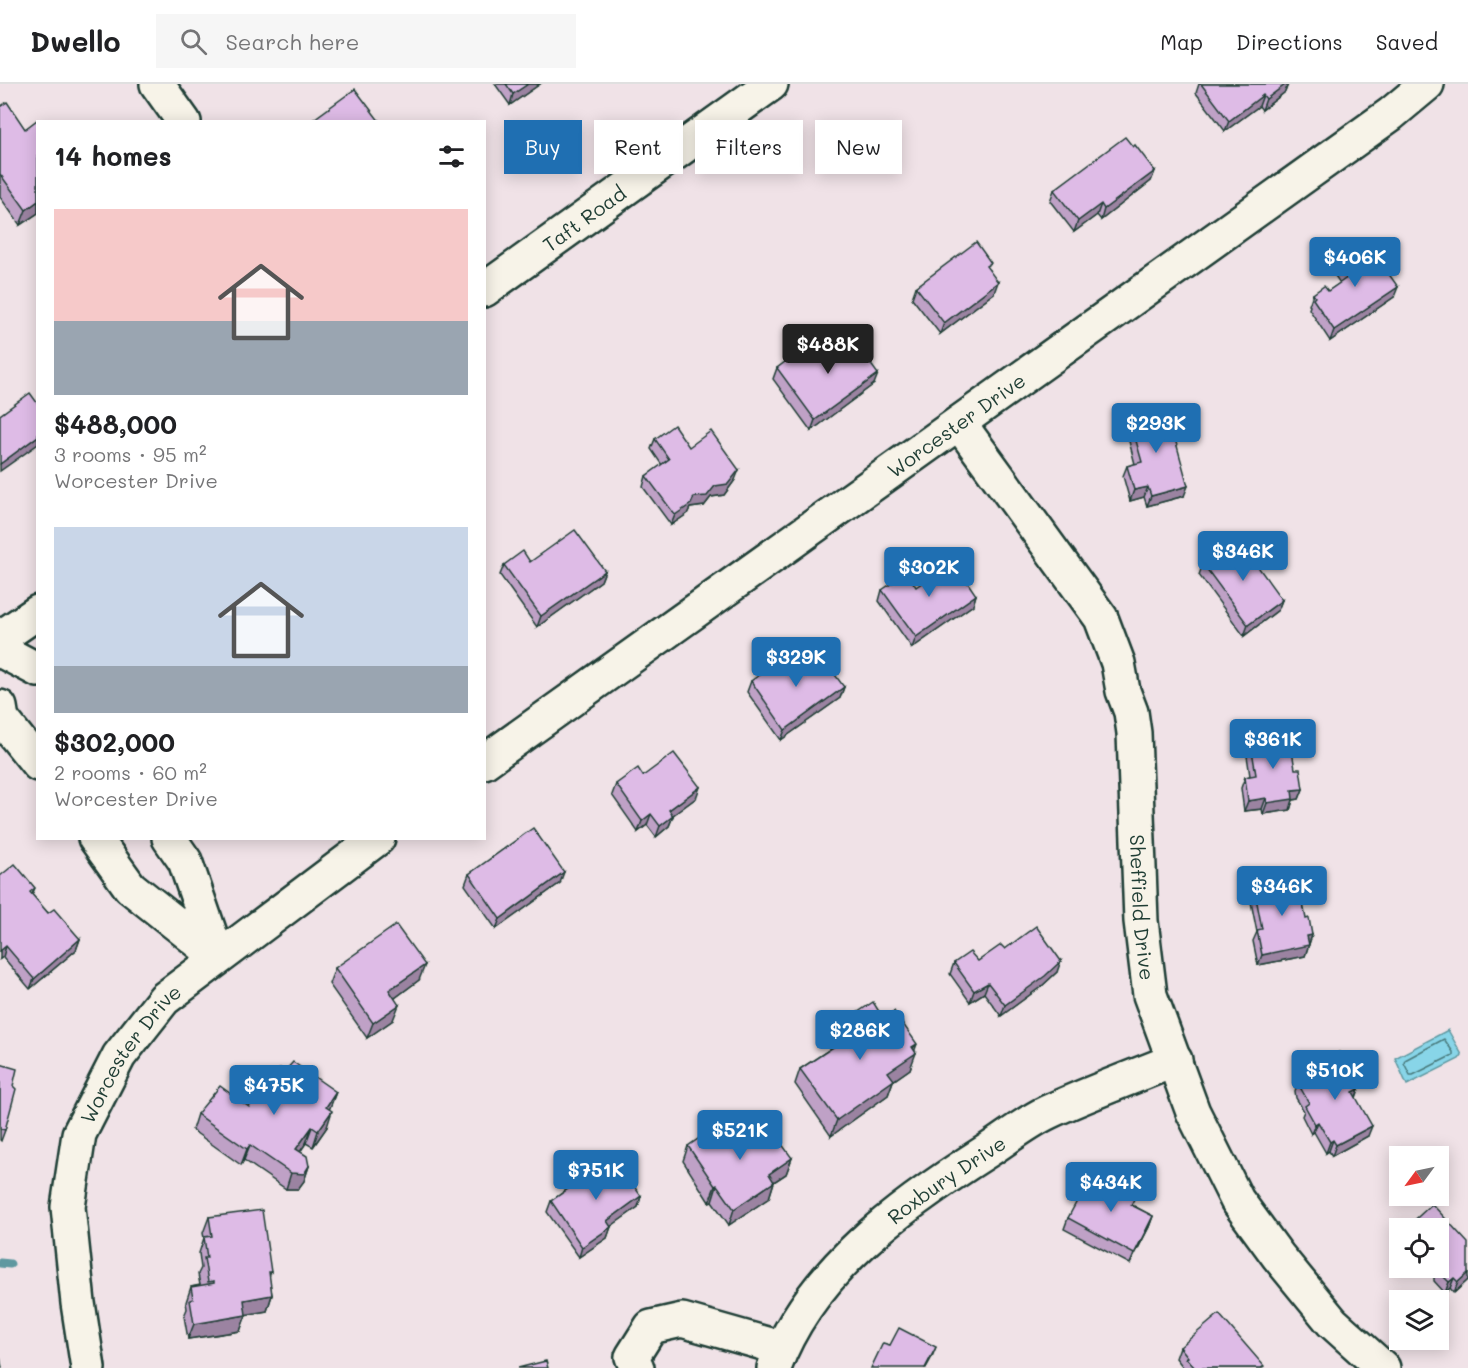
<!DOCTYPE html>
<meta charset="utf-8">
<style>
body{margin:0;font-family:Mali,sans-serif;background:#f6f6f6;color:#202124;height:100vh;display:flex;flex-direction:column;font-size:22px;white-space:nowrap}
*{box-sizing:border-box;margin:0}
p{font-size:20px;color:#757577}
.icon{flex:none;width:33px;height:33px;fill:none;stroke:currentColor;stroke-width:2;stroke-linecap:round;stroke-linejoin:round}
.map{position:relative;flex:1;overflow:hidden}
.sheet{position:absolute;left:36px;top:36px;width:450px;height:720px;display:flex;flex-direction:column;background:#fff;border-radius:0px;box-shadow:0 3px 15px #0003}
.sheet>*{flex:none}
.banner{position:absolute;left:504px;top:36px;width:570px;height:54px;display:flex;gap:12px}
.needle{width:39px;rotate:237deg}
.tools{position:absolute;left:1389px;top:1062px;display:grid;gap:12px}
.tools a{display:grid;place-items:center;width:60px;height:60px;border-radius:0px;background:#fff;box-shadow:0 3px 15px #0003;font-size:30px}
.price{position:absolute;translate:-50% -51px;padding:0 14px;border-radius:6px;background:#1f6fb2;color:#fff;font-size:20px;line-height:39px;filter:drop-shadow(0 2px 3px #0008)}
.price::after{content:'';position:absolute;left:50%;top:36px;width:18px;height:14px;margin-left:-9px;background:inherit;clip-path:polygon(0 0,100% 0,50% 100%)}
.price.selected{background:#222;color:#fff}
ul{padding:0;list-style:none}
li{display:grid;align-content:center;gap:12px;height:318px;padding:0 18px}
li span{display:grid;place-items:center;height:186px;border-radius:0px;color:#555}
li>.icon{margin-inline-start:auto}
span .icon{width:108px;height:108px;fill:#fffc;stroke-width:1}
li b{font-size:26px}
h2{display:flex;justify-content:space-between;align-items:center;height:72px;padding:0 18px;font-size:26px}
.pill{padding:0 21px;border-radius:0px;background:#fff;box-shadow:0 3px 15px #0003;font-size:21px;line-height:54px}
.pill.selected{background:#1f6fb2;color:#fff}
header{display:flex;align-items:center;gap:36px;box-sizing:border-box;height:84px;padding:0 30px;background:#fff;border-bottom:2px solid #e0e0e0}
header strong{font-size:28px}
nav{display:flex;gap:33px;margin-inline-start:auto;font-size:21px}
.search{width:420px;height:54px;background:#f6f6f6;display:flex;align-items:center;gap:15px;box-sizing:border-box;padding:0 21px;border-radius:0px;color:#757577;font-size:22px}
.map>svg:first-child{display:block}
.water{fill:#88d5e8;stroke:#5e98a0;stroke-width:1.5}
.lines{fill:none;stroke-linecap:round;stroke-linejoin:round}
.shore{stroke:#497a7c;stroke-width:1.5}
.stream{stroke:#5e98a0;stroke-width:9}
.minor-casing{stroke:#1f3d34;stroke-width:38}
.minor{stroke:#f7f3e8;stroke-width:33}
.wall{fill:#bfa1c6;stroke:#1f3d34;stroke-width:1.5}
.shaded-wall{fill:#9b83a1;stroke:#1f3d34;stroke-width:1.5}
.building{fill:#debbe6;stroke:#1f3d34;stroke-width:1.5}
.labels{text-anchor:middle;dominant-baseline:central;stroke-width:4.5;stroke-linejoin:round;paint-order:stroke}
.street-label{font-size:20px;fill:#1f3d34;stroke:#f7f3e8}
</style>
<header>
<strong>Dwello</strong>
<div class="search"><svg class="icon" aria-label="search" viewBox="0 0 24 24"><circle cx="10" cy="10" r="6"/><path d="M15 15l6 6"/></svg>Search here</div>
<nav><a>Map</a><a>Directions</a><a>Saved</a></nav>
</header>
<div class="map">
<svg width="1468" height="1284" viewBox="0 0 1468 1284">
<rect width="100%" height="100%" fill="#f0e2e7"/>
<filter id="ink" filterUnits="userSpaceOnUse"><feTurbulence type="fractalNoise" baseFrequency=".0167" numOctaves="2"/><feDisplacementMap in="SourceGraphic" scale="12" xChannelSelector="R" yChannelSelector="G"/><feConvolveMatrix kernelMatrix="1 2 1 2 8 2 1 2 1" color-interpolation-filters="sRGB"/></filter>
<g filter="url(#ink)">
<polygon class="water" points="1448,946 1462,971 1459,975 1407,1001 1395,974"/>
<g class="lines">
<polygon class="shore" points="1444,955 1453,968 1453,971 1413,991 1410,991 1404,979 1405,976"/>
<polyline class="stream" points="0,1179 10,1180"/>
<g class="minor-casing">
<g id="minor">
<polyline points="157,0 184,38"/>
<path id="s1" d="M 484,206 L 771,0"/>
<path id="s2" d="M 959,339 L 1101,534 L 1118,579 L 1123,607 L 1131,628 L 1134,649 L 1141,837 L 1150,911 L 1193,1028 L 1237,1116 L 1278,1172 L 1332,1238 L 1383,1284"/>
<polyline points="0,554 38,528"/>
<polyline points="0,566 38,586"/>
<polyline points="0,623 2,635 38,680"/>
<path id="s3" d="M 484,678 L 1391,30 L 1427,0"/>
<polyline points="95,754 130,803 218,873"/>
<polyline points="169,754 185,777 218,873"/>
<path id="s4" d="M 88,1284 L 78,1219 L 68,1123 L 79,1050 L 119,972 L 164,915 L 378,754"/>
<polyline points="637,1284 632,1273 651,1243 682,1236 781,1264"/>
<path id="s5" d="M 774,1284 C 810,1186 902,1121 987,1067 C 1007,1054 1027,1038 1048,1028 C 1089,1009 1133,993 1175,976"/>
</g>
</g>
<use href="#minor" class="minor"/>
</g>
<g class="wall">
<polygon points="495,0 540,0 510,21"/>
<polygon points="1199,0 1288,0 1285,8 1262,26 1259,22 1225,47 1196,9"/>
<polygon points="0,23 25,45 38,38 38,129 20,141 0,113"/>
<polygon points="1133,63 1155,87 1151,97 1101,136 1097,131 1074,148 1050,117 1054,106"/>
<polygon points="1337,178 1394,213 1330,257 1309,225 1310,222 1309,221 1313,210 1328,207 1340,199 1333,189"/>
<polygon points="989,186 994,209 940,250 912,214 916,203"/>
<polygon points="814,276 874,300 811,347 773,295 777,284"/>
<polygon points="1129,332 1184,412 1147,422 1144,413 1130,417 1123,392 1127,382 1135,380 1125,342"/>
<polygon points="655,355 689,363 735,396 724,411 711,413 704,422 690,424 687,430 671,441 643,403 646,392 662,381 651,365"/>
<polygon points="1203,480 1282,516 1278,526 1244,552 1199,491"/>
<polygon points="504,481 605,487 601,497 537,543 500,491"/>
<polygon points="916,503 976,511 973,521 912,564 879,517 882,506"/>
<polygon points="751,597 844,603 840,614 781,656 747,608"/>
<polygon points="1250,654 1295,685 1303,705 1299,715 1293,716 1290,726 1263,730 1262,725 1244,727 1241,704 1245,693 1250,692 1246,665"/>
<polygon points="643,692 696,714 673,731 673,732 669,742 656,753 647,741 638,748 612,711 616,700"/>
<polygon points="469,790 560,799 496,845 465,801"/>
<polygon points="1254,803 1306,835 1312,851 1305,872 1258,881 1253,857 1257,848 1250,813"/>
<polygon points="35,804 32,811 48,829 80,855 76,866 30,905 3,873 0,875"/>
<polygon points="1005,865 1057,888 1042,902 1001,932 984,909 970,918 950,890 954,879 978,877"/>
<polygon points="335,884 419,896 395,914 393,936 367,954 329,900"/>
<polygon points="883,934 915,967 910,985 893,997 888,1011 831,1052 795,1000 800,985 842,957 839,953 845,937"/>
<polygon points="1330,973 1359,1005 1356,1014 1368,1052 1332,1072 1329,1067 1326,1069 1314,1048 1311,1050 1302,1032 1304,1027 1296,1014 1295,1007 1299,996 1327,980"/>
<polygon points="0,980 13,1002 5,1046 1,1057 0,1056"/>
<polygon points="266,1005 336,1008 329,1025 327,1043 313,1063 306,1059 300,1068 309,1082 304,1097 298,1105 286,1105 244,1076 241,1081 192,1046 197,1030 249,1023 264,1009"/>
<polygon points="744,1058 792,1074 786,1090 774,1098 769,1114 729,1141 712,1117 709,1118 683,1077 688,1062"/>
<polygon points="597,1078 641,1112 638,1123 611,1142 607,1154 579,1173 547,1128 551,1117 594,1086"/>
<polygon points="1132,1121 1153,1132 1149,1143 1130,1180 1064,1145 1068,1134"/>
<polygon points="209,1133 271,1188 269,1193 272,1211 267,1227 246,1230 240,1247 188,1255 184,1232 187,1225 186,1218 191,1203 200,1201 198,1190 201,1184 199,1169 204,1154 203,1149"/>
<polygon points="1400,1151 1400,1173 1392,1165 1396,1154"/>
<polygon points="1425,1184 1438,1184 1468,1196 1454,1209 1450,1204 1445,1209 1434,1197 1434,1193"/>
<polygon points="1180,1263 1263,1284 1183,1284 1183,1283 1176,1274"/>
</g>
<g class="shaded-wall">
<polygon points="528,0 540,0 510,21 513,10"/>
<polygon points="1286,0 1288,0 1285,8 1262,26 1266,15"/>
<polygon points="1263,11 1259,22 1225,47 1229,37"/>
<polygon points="1155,87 1151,97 1101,136 1104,125"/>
<polygon points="38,117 38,129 20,141 26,126"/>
<polygon points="1101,120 1097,131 1074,148 1078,137"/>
<polygon points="998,198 994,209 940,250 944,239"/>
<polygon points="1398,203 1394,213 1330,257 1334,246"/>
<polygon points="878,290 874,300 811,347 815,336"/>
<polygon points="38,352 38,360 0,387 0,380"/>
<polygon points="739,386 735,396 724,411 711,413 704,422 690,424 687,430 671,441 675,431 694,413 715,402"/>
<polygon points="1188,402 1184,412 1147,422 1151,412"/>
<polygon points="1148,403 1144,413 1130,417 1134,406"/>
<polygon points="605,487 601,497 537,543 541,532"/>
<polygon points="976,511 973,521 912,564 916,553"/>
<polygon points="1282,516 1278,526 1244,552 1248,541"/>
<polygon points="844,603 840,614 781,656 785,646"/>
<polygon points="700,703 696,714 665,737 669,726"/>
<polygon points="1303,705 1299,715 1293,716 1290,726 1263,730 1267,719 1292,706"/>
<polygon points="1266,714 1262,725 1244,727 1248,717"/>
<polygon points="651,730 647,741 638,748 642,737"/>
<polygon points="673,732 669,742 656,753 660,742"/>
<polygon points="564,788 560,799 496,845 500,835"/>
<polygon points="1312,851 1305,872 1258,881 1262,871 1307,852"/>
<polygon points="80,855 76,866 30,905 34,895"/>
<polygon points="6,862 3,873 0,875 0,867"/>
<polygon points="1061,877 1057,888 1042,902 1001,932 1005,921"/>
<polygon points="425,881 419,896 384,922 389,906"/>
<polygon points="988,899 984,909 970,918 974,907"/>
<polygon points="399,921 393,936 367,954 373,939"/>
<polygon points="917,960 913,971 916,969 910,985 893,997 888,1011 831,1052 837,1036"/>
<polygon points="1359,1005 1355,1015 1353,1008"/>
<polygon points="336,1008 330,1024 320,1038 326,1023"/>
<polygon points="332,1027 327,1043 313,1063 318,1047"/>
<polygon points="1318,1038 1314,1048 1311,1050 1315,1040"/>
<polygon points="1372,1042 1368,1052 1332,1072 1336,1061"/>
<polygon points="312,1043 306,1059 291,1081 296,1065"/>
<polygon points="1333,1056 1329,1067 1326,1069 1330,1058"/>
<polygon points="250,1061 244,1076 241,1081 247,1065"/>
<polygon points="792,1074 786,1090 763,1105 769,1090"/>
<polygon points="309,1082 304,1097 298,1105 286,1105 291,1089"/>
<polygon points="774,1098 769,1114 729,1141 734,1125"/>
<polygon points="717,1101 712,1117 709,1118 715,1102"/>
<polygon points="641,1112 638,1123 603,1148 607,1137"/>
<polygon points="1153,1132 1149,1143 1130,1180 1134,1170"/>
<polygon points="611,1143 607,1154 579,1173 582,1163"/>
<polygon points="1468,1189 1468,1196 1454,1209 1458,1198"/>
<polygon points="1454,1194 1450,1204 1445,1209 1449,1198"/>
<polygon points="272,1211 267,1227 238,1232 244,1216"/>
<polygon points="246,1231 240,1247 188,1255 194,1240"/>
<polygon points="936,1263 932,1273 926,1284 925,1284"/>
</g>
<g class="building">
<polygon points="506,0 528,0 513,10"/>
<polygon points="1201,0 1286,0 1266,15 1263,11 1229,37"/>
<polygon points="355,5 380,38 316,38 314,35"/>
<polygon points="7,18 25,45 37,36 38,38 38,117 26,126 0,90 0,23"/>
<polygon points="1125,53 1133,63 1135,61 1155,87 1104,125 1101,120 1078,137 1054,106"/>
<polygon points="976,158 991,179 986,182 998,198 944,239 916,203"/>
<polygon points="1364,160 1372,171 1374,169 1398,203 1334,246 1313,215 1315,213 1313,210 1324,202 1328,207 1348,193 1337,178"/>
<polygon points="849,250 878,290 815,336 777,284 805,263 814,276"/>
<polygon points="30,309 38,320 38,352 0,380 0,331"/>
<polygon points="1166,322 1188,402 1151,412 1148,403 1134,406 1127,382 1142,378 1129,332"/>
<polygon points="674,341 689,363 711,347 739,386 728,400 715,402 707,412 694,413 691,420 675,431 646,392 669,375 655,355"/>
<polygon points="575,446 605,487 541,532 504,481 523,467 530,478"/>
<polygon points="1238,455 1282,516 1248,541 1203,480"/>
<polygon points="953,477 976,511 916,553 882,506 907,489 916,503"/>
<polygon points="790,569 803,587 822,573 844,603 785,646 751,597"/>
<polygon points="1289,649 1295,685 1300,685 1303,705 1292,706 1293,715 1267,719 1266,714 1248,717 1245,693 1256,691 1250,654"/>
<polygon points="674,669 700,703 669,726 673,732 660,742 651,730 642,737 616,700 638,684 643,692"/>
<polygon points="533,744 564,788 500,835 469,790"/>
<polygon points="15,780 35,804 30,808 48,829 54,825 80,855 34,895 6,862 0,867 0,792"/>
<polygon points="1298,794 1306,835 1309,834 1312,851 1307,852 1309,861 1262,871 1257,846 1262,845 1254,803"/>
<polygon points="396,841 425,881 389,906 399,921 373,939 335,884"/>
<polygon points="1036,842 1061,877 1045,892 1005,921 988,899 974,907 954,879 970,868 978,877 1001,861 1005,865"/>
<polygon points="873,918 883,934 894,927 917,960 912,963 916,969 888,988 894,996 837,1036 800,985 853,950 845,937"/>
<polygon points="1339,968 1359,1005 1353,1008 1372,1042 1336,1061 1333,1056 1330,1058 1318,1038 1315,1040 1305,1022 1309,1019 1300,1003 1299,996 1332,978 1330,973"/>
<polygon points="293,978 336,1008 326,1023 332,1027 318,1047 312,1043 296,1065 307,1072 309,1082 304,1090 291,1089 250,1061 247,1065 197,1030 220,1002 249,1023 261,1007 272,1014 275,1010 266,1005 280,984 285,987"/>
<polygon points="0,980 17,985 13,1002 16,1005 5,1046 0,1045"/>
<polygon points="727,1035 744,1058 768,1041 792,1074 769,1090 774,1098 734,1125 717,1101 715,1102 688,1062"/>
<polygon points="606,1072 611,1074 613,1073 641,1112 607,1137 611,1143 582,1163 551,1117 598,1084 597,1078"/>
<polygon points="1093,1087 1136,1111 1131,1121 1153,1132 1134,1170 1068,1134"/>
<polygon points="1432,1120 1468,1159 1468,1189 1458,1198 1454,1194 1449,1198 1437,1186 1438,1184 1438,1144 1406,1144"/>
<polygon points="262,1126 271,1188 269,1188 272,1211 244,1216 246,1231 194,1240 190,1216 193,1215 191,1203 214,1199 214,1197 208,1198 204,1174 207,1174 204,1153 212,1152 209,1133"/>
<polygon points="1400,1151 1400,1158 1396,1154"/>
<polygon points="1219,1230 1264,1282 1261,1284 1195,1284 1186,1274 1188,1273 1180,1263"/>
<polygon points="899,1244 936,1263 925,1284 871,1284 883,1259 890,1261"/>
<polygon points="0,1272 2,1284 0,1284"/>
<polygon points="546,1277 548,1284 518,1284"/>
</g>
</g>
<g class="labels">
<g class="street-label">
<text stroke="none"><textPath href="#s1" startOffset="123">Taft Road</textPath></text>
<text stroke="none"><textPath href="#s3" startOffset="580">Worcester Drive</textPath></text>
<text stroke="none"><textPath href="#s2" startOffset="536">Sheffield Drive</textPath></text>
<text stroke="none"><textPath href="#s4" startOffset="332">Worcester Drive</textPath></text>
<text stroke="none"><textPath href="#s5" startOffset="260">Roxbury Drive</textPath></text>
</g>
</g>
</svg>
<div class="tools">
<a><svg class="needle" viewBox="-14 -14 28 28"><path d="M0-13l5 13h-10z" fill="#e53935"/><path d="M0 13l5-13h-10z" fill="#757577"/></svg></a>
<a><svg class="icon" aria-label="locate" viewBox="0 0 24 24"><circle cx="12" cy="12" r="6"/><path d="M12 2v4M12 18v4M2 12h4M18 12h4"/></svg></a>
<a><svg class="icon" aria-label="layers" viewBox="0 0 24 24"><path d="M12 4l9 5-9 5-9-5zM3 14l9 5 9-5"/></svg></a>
</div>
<b class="price" style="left:1355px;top:204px">$406K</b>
<b class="price selected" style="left:828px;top:291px">$488K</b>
<b class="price" style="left:1156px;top:370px">$293K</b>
<b class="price" style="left:1243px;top:498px">$346K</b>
<b class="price" style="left:929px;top:514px">$302K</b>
<b class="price" style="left:796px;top:604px">$329K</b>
<b class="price" style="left:1273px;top:686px">$361K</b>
<b class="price" style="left:1282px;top:833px">$346K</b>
<b class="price" style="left:860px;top:977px">$286K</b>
<b class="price" style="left:1335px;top:1017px">$510K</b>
<b class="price" style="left:274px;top:1032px">$475K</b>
<b class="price" style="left:740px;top:1077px">$521K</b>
<b class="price" style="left:596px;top:1117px">$751K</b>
<b class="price" style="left:1111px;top:1129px">$434K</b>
<div class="banner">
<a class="pill selected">Buy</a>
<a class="pill">Rent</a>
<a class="pill">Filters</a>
<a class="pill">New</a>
</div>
<section class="sheet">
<h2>14 homes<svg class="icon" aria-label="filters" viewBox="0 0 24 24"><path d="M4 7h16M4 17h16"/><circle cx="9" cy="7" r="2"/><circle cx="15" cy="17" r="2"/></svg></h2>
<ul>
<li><span style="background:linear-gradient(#f6c9c9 60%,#9aa5b1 0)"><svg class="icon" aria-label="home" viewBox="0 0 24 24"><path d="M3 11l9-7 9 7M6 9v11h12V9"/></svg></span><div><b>$488,000</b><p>3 rooms · 95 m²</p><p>Worcester Drive</p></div></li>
<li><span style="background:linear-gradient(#c9d6e8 75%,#9aa5b1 0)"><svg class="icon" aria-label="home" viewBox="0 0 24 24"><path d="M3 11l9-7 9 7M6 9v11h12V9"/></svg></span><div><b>$302,000</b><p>2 rooms · 60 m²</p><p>Worcester Drive</p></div></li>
</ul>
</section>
</div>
